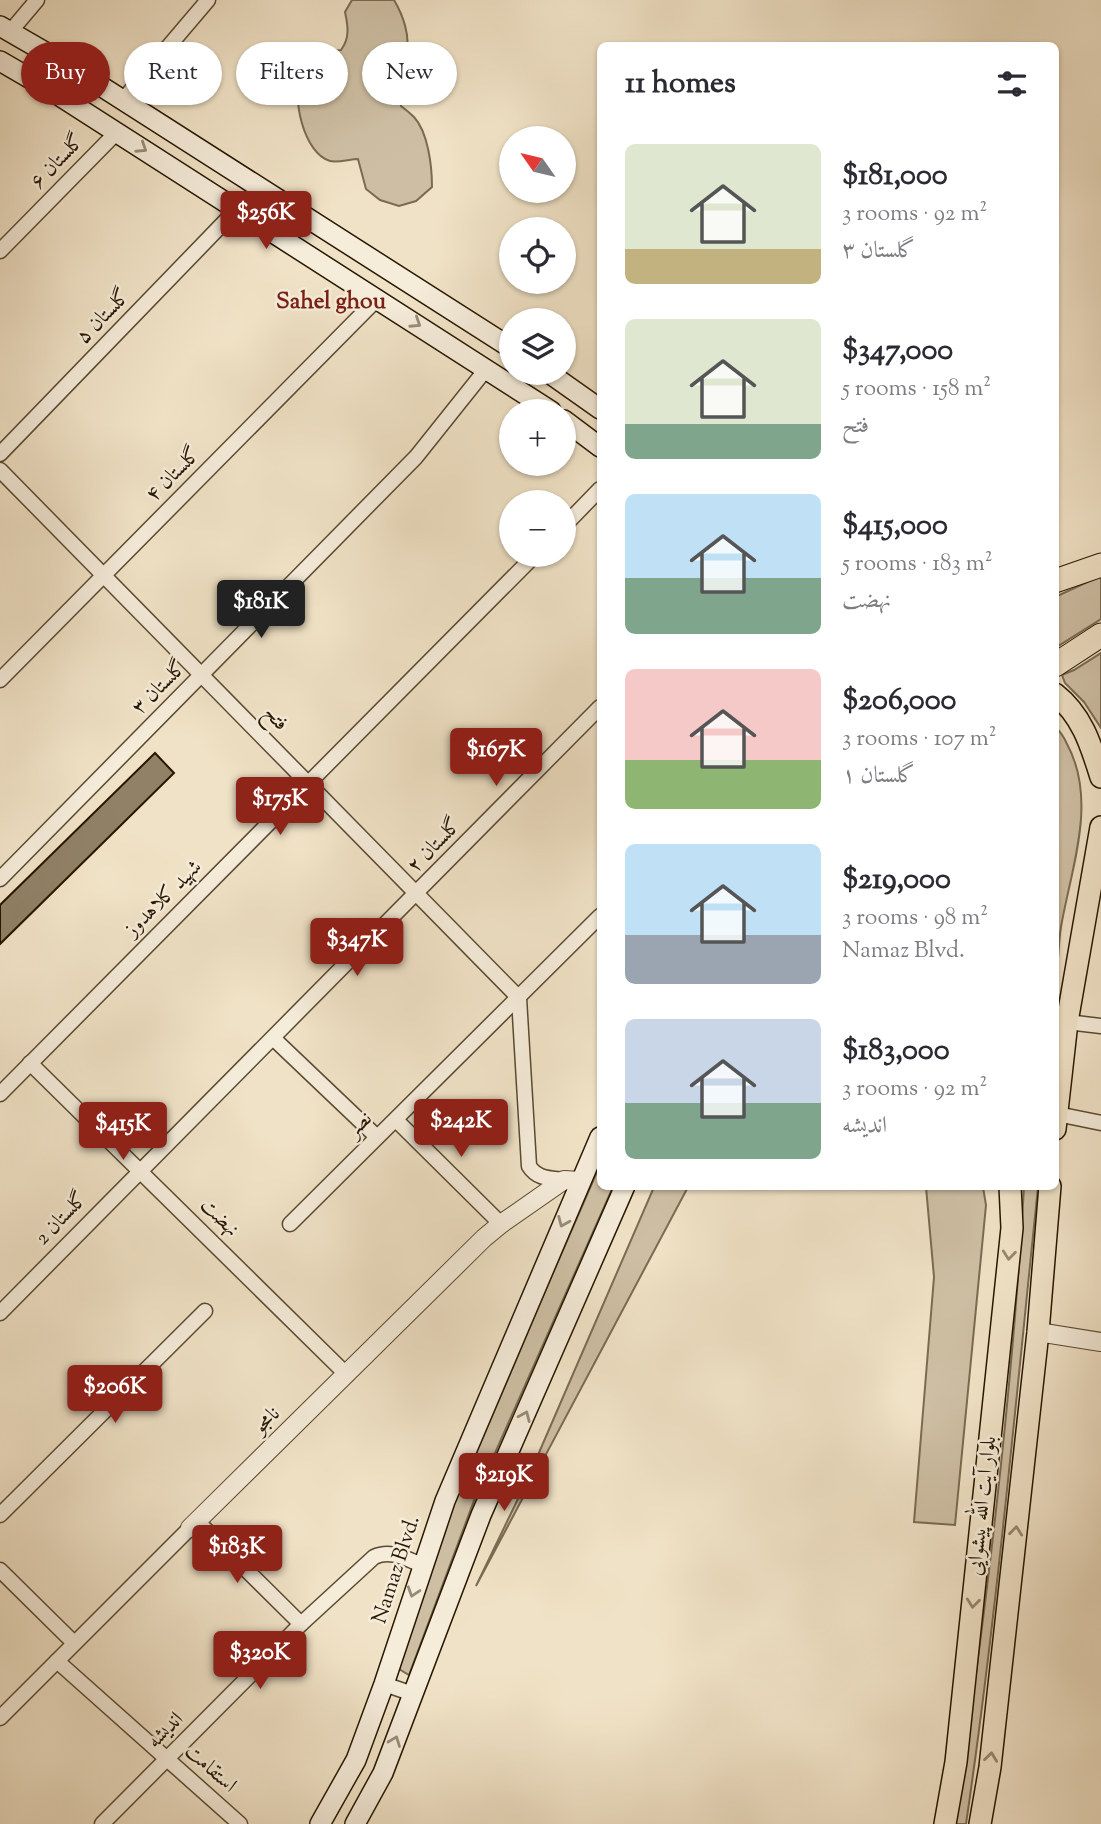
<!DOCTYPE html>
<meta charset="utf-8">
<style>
body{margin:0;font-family:"Sorts Mill Goudy",Amiri,serif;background:#f7f7f7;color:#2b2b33;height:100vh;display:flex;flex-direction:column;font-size:26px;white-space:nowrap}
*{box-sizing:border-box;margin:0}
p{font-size:23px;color:#7c7c81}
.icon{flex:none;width:38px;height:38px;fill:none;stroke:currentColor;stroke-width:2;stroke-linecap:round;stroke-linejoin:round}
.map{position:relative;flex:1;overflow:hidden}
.drawer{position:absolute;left:597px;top:42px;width:462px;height:1148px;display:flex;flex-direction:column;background:#fff;border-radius:10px;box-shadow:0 2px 5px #0004}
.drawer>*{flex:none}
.guide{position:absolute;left:21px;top:42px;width:471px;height:63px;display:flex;gap:14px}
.needle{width:46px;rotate:304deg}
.buttons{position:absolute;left:499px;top:126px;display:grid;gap:14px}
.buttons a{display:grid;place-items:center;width:77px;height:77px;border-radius:50%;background:#fff;box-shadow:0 2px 5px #0004;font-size:35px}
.price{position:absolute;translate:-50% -60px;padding:0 16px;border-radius:7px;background:#8f2418;color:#fff;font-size:23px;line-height:46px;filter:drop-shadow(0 2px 4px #0008)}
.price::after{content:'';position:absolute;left:50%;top:42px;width:21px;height:16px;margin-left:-10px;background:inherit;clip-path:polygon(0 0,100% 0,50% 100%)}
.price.active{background:#222;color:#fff}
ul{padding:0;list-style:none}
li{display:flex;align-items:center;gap:21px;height:175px;padding:0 28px}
li span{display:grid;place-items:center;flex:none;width:196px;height:140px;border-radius:10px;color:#555}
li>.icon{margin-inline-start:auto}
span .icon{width:84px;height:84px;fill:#fffc;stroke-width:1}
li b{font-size:30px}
h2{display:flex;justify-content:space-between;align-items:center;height:84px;padding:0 28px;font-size:30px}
.chip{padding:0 24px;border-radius:32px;background:#fff;box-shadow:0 2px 5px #0004;font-size:24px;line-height:63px}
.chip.active{background:#8f2418;color:#fff}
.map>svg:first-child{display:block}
.green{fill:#cebfa4;stroke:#7a6b52;stroke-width:2}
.building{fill:#908167;stroke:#271700;stroke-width:2}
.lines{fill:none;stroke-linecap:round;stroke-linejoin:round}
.minor-casing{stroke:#594a32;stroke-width:17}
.tertiary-casing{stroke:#594a32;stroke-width:20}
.secondary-casing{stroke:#271700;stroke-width:22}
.primary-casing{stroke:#271700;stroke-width:24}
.trunk-casing{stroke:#271700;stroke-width:25}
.minor{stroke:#f5ecda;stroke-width:14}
.tertiary{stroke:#f5ecda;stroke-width:18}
.secondary{stroke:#f5ecda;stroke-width:19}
.primary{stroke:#f0e2c6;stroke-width:21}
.trunk{stroke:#f0e2c6;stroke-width:23}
.oneway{stroke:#988c78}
.oneway2{stroke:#96876d}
.labels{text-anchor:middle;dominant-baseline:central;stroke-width:5;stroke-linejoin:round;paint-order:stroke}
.street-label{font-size:21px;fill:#271700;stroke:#f5ecda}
.neighbourhood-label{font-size:23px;font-weight:bold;fill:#7a1f14;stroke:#f5ecda}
</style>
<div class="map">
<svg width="1101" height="1824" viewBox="0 0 1101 1824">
<rect width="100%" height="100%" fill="#f0e2c6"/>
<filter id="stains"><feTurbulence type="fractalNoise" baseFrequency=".00286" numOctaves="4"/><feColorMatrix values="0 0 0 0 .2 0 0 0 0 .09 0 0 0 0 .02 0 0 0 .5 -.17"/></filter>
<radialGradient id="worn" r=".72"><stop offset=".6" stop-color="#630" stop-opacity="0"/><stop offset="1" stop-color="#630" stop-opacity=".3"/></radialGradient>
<g class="green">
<path d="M 352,0 L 394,0 C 403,15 411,37 406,55 C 404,59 399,64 396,68 L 401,106 C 405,109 410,113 414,117 C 428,132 432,166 432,187 L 416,201 L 399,206 L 380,200 L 366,189 L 358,159 C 350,159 338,163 330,161 C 304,154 291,97 301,74 C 308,60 327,51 341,50 C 350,38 348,26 345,12 Z"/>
<polygon points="1101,576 1101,619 1055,648 1055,597"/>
<polygon points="1101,653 1101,728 1084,702 1065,683 1062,675 1074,670"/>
<path d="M 1055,727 C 1061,732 1064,737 1067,744 C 1098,801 1071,868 1061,927 C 1058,945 1059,963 1055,981 Z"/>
<polygon points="600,1165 600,1186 613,1187 475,1498 409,1675 399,1669 453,1502"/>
<polygon points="654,1187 688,1187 476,1586 528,1478"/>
<polygon points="926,1187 983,1187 986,1205 955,1525 914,1522 934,1277"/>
<path d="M 1024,1187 L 1038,1187 C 1016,1399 997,1612 966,1824 L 955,1824 C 986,1613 1012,1400 1024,1187 Z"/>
</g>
<polygon class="building" points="155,753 174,773 0,944 0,905"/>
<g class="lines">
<g class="minor-casing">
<g id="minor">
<polyline points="10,32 37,0"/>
<polyline points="123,100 208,0"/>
<polyline points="0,251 117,132"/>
<polyline points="0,454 237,209"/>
<polyline points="0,470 519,998"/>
<polyline points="564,526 600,489"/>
<polyline points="0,680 377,299"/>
<polyline points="0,879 416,457 487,368"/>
<path d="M 519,998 L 529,1166 C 537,1179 550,1178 564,1180"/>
<polyline points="1067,1022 1101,1026"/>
<polyline points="273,1038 377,1137"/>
<polyline points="30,1063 347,1375"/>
<polyline points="0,1094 535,555"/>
<polyline points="1057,1114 1101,1123"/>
<polyline points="396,1120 501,1224"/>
<polyline points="290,1224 600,916"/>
<polyline points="0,1313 600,707"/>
<polyline points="0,1515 205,1311"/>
<polyline points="198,1522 301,1624"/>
<polyline points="0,1570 74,1643"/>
<polyline points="57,1661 240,1824"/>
<polyline points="384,1684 413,1694"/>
<polyline points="0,1718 190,1528"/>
<path d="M 102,1824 L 301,1624 L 374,1557 C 391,1549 406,1559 422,1565"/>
</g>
</g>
<g class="tertiary-casing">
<g id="tertiary">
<polyline points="1038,1332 1101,1342"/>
<polyline points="190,1528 484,1238 501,1224 564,1180 580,1181"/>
</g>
</g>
<g class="secondary-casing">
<g id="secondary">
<polyline points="0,26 71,67 511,348"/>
<polyline points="0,61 55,93 551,411"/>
<polyline points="549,373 600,409"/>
<polyline points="564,420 600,447"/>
<polyline points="320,1824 356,1760 384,1684 445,1501 600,1137"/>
<polyline points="355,1824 383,1773 481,1515 625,1186"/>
</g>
</g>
<g class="primary-casing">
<g id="primary">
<path d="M 1055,694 C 1082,715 1091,745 1101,777"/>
<polyline points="1055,1036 1067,1022 1101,827"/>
<polyline points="1055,1129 1067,1022"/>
<polyline points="945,1824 956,1762 1012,1228 1010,1186"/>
<polyline points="980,1824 990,1767 1038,1332 1050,1186"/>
</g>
</g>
<g class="trunk-casing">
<g id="trunk">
<polyline points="1055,581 1101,565"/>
<polyline points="1055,665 1101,635"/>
</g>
</g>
<use href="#minor" class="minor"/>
<use href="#tertiary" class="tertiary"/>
<use href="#secondary" class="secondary"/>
<use href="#primary" class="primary"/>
<use href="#trunk" class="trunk"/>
</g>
<defs><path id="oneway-chevron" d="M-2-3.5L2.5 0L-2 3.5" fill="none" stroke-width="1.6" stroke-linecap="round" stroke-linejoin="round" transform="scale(1.75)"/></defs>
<g class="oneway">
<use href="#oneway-chevron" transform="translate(142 148) rotate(33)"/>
<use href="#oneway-chevron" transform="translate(416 323) rotate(33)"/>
<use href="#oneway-chevron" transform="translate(563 1222) rotate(113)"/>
<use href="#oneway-chevron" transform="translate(525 1416) rotate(-66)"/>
<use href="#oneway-chevron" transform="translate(413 1592) rotate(108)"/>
<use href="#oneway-chevron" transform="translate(395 1741) rotate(-69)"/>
</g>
<g class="oneway2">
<use href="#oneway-chevron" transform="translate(1009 1255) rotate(96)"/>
<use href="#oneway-chevron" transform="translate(1016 1531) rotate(-84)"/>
<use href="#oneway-chevron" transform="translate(973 1603) rotate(96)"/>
<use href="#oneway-chevron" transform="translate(991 1757) rotate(-83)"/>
</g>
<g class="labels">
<g class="street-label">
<text transform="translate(58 162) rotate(-46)">گلستان ۶</text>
<text transform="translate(104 317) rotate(-46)">گلستان ۵</text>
<text transform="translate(174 475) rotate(-45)">گلستان ۴</text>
<text transform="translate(160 688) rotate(-45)">گلستان ۳</text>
<text transform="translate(275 719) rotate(46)">فتح</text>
<text transform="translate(435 846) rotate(-46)">گلستان ۲</text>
<text transform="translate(164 899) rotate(-45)">شهید کلاهدوز</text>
<text transform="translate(360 1125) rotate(-44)">نصر</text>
<text transform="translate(219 1218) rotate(45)">نهضت</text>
<text transform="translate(62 1219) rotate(-46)">گلستان 2</text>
<text transform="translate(267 1421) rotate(-44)">نامجو</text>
<text transform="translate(983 1506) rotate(-84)">بلوار آیت الله پیشوایی</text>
<text transform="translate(397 1570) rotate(-72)">Namaz Blvd.</text>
<text transform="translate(166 1731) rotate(-45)">اندیشه</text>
<text transform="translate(210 1769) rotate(42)">استقامت</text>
</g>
<g class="neighbourhood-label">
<text x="331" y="302">Sahel ghou</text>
</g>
</g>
<rect width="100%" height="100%" filter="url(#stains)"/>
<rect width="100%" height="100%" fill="url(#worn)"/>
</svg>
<div class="buttons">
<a><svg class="needle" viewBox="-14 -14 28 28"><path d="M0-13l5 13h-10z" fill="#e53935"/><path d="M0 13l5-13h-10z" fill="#7c7c81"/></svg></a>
<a><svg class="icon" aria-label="locate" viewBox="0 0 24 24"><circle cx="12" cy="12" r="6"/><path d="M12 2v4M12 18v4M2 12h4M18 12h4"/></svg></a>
<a><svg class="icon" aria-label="layers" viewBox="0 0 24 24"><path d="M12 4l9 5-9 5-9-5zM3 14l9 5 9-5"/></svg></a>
<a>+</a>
<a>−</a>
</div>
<b class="price" style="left:266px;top:251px">$256K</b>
<b class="price active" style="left:261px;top:640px">$181K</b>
<b class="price" style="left:496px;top:788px">$167K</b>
<b class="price" style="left:280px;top:837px">$175K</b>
<b class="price" style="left:357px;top:978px">$347K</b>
<b class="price" style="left:461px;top:1159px">$242K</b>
<b class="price" style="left:123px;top:1162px">$415K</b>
<b class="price" style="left:115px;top:1425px">$206K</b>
<b class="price" style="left:504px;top:1513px">$219K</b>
<b class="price" style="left:237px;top:1585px">$183K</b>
<b class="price" style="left:260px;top:1691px">$320K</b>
<div class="guide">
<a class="chip active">Buy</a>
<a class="chip">Rent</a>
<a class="chip">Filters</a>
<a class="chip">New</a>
</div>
<section class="drawer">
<h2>11 homes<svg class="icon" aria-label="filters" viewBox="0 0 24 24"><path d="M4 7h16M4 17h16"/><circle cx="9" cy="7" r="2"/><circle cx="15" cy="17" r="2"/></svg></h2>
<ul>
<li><span style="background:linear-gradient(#dfe7d0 75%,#c2b280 0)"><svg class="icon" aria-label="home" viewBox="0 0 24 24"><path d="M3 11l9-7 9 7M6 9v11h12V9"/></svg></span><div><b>$181,000</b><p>3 rooms · 92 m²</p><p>گلستان ۳</p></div></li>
<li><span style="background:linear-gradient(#dfe7d0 75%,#7fa58c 0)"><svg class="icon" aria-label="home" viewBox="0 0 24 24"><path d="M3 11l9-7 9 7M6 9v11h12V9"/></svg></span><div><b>$347,000</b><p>5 rooms · 158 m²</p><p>فتح</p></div></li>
<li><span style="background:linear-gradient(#bfe0f5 60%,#7fa58c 0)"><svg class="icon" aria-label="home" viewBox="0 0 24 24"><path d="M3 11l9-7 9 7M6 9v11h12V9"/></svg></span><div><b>$415,000</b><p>5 rooms · 183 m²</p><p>نهضت</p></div></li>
<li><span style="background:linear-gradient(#f6c9c9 65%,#8fb573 0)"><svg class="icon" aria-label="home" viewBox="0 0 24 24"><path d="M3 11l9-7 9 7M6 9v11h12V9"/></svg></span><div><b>$206,000</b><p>3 rooms · 107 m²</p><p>گلستان ۱</p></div></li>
<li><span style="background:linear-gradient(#bfe0f5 65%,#9aa5b1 0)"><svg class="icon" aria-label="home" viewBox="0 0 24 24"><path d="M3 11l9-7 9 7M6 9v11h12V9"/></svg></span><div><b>$219,000</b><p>3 rooms · 98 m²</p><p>Namaz Blvd.</p></div></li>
<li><span style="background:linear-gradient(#c9d6e8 60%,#7fa58c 0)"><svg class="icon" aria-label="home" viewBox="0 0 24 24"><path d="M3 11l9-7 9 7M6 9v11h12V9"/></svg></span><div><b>$183,000</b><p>3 rooms · 92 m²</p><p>اندیشه</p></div></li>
</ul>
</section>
</div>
